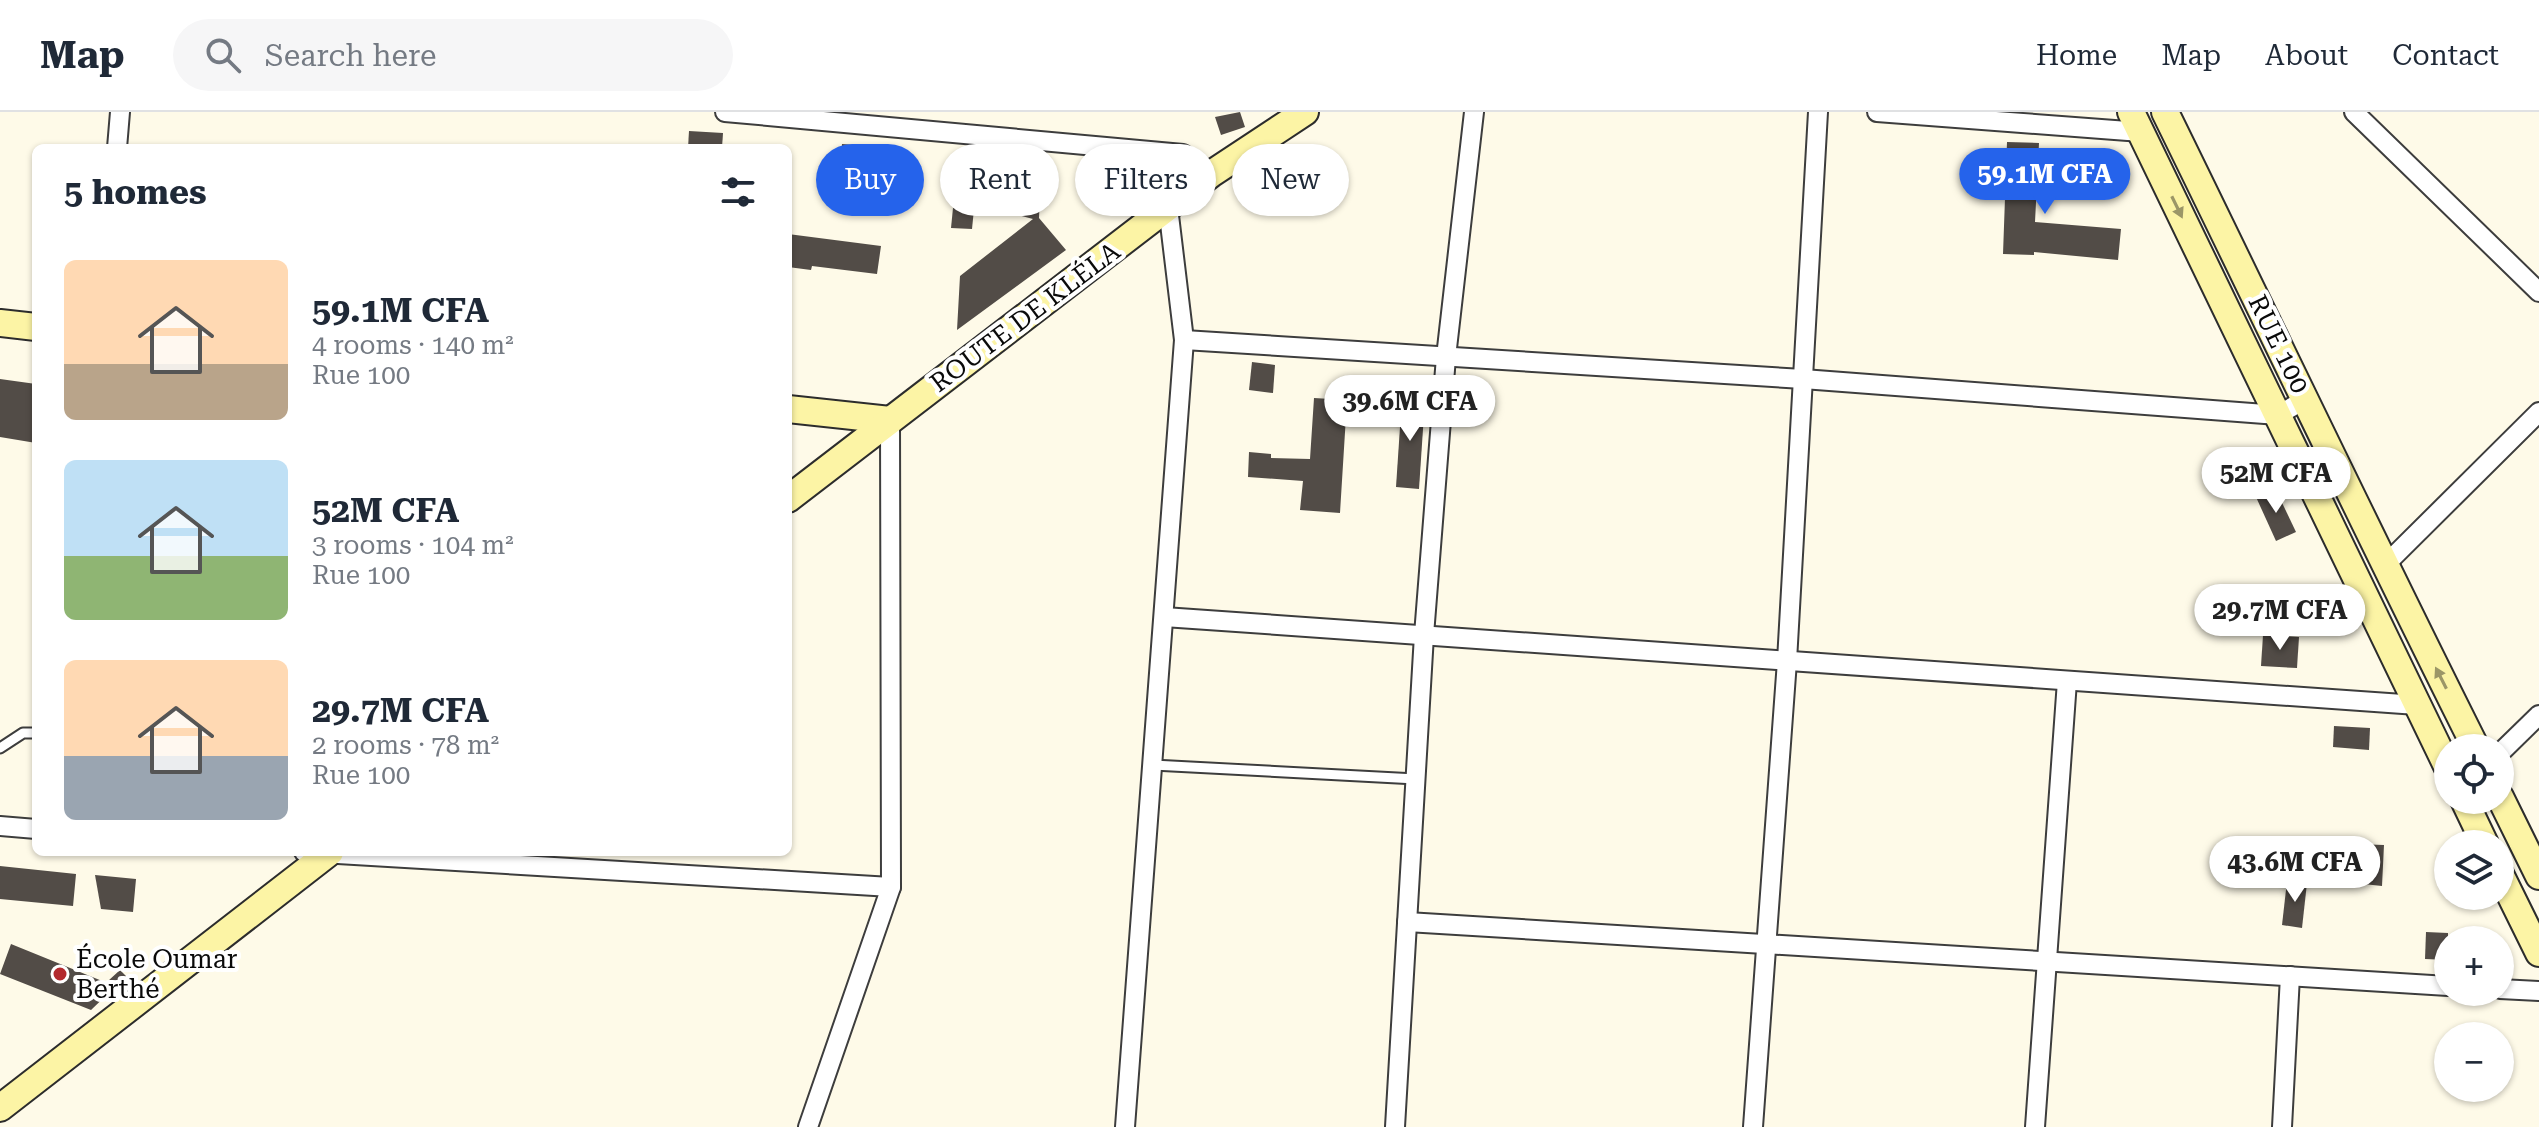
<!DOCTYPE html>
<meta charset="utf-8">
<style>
body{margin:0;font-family:"Roboto Serif",serif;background:#f6f6f7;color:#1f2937;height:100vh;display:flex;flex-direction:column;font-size:30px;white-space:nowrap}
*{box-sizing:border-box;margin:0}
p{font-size:26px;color:#747a83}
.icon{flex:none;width:44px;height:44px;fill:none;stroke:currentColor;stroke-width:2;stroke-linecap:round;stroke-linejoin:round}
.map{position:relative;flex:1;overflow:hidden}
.drawer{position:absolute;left:32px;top:32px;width:760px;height:712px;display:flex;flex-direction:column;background:#fff;border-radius:12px;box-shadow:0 2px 6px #0004}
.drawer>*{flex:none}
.banner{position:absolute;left:816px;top:32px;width:760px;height:72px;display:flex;gap:16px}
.tools{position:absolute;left:2434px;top:622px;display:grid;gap:16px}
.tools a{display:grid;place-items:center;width:80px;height:80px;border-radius:50%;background:#fff;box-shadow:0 2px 6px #0004;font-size:40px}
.price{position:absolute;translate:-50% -68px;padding:0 18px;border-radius:28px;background:#fff;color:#222;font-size:26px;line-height:52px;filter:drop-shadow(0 2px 4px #0008)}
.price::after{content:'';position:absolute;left:50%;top:48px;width:24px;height:18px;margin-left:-12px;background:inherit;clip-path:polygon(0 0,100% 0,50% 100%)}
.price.selected{background:#2563eb;color:#fff}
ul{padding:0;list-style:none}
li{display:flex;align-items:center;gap:24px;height:200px;padding:0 32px}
li span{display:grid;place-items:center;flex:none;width:224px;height:160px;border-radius:12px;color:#555}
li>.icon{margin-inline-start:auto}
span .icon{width:96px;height:96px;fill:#fffc;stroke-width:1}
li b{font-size:34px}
h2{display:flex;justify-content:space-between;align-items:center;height:96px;padding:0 32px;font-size:34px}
.chip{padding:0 28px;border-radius:36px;background:#fff;box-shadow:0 2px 6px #0004;font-size:28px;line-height:72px}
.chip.selected{background:#2563eb;color:#fff}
header{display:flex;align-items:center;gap:48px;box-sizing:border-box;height:112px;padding:0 40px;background:#fff;border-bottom:2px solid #e0e1e3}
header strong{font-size:38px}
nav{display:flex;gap:44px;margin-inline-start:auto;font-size:28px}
.search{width:560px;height:72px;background:#f6f6f7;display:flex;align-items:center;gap:20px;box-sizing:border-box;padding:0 28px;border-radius:44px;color:#747a83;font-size:30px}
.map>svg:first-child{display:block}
.building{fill:#524c47}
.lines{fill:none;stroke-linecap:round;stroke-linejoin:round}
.lane-casing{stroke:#3d3d3d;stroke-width:13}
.street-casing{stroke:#3d3d3d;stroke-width:22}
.secondary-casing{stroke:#2c2c2c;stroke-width:30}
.lane{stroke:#fff;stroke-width:9}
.street{stroke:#fff;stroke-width:18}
.secondary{stroke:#fcf4a5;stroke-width:26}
.oneway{fill:#9b9667}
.poi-dot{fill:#b3292d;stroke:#fff;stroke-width:3}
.labels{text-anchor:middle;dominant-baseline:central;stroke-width:8;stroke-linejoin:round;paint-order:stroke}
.street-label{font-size:26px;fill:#0a0a0a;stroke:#fff}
.poi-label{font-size:26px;fill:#0a0a0a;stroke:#fff;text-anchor:start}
</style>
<header>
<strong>Map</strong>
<div class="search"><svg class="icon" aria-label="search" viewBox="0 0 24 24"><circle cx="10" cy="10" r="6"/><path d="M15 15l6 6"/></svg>Search here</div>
<nav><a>Home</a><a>Map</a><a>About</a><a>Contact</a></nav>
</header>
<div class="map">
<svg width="2539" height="1015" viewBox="0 0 2539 1015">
<rect width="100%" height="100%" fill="#fefae8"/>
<g class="building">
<polygon points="1240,0 1245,15 1221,23 1215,5"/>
<polygon points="689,19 723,21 722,36 688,36"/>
<polygon points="2007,30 2039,31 2035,110 2121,117 2118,148 2034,140 2034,143 2003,142"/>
<polygon points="842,32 897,36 896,59 841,55"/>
<polygon points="1014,52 1041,55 1039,106 1066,138 957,218 960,164 1033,107 1010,101"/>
<polygon points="1109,58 1137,84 1123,99 1094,74"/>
<polygon points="953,96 974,97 972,117 951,116"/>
<polygon points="788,122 881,134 877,162 812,154 811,158 788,155"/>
<polygon points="1252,250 1275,253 1273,281 1249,278"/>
<polygon points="0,267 36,272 36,331 0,325"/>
<polygon points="1402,285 1425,287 1419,377 1396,375"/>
<polygon points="1314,286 1347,288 1340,401 1300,398 1303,369 1248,365 1249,340 1271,342 1271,346 1310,347"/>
<polygon points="2275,376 2296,420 2276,429 2256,385"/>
<polygon points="2263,523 2299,525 2297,556 2261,554"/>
<polygon points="2334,614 2370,616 2369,638 2333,635"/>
<polygon points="2311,731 2355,736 2355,732 2384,733 2382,774 2307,766"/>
<polygon points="0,754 76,762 73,794 0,787"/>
<polygon points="95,763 136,767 133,800 101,797"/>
<polygon points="2287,769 2307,771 2302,816 2282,813"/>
<polygon points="2426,820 2448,821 2448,848 2425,847"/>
<polygon points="11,832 112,873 108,869 120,858 131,869 119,880 115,875 91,898 0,862"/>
</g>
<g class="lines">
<g class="lane-casing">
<g id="lane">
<polyline points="0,636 23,621 36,621"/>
<polyline points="1153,653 1416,667"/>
</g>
</g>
<g class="street-casing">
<g id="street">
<polyline points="725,0 1183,42 1211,62"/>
<polyline points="1877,0 2141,20"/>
<polyline points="2354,0 2539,180"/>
<polyline points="117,36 120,0"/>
<polyline points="1184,228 1803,267 2278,303 2306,287"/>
<polyline points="2384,454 2539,300"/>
<polyline points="1164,505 2417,593"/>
<polyline points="2500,641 2539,603"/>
<polyline points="0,714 36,717"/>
<polyline points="304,740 891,775"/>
<polyline points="1407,810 2448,874"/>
<polyline points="2500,877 2539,879"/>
<polyline points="808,1015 891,775 890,308"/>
<polyline points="1125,1015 1184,228 1168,95"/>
<polyline points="1395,1015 1424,523 1446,245 1474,0"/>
<polyline points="1753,1015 1787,549 1818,0"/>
<polyline points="2035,1015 2067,569"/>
<polyline points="2282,1015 2290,864"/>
</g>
</g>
<g class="secondary-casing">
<g id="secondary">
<polyline points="2131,0 2448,656"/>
<path d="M 2165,0 C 2269,212 2370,425 2476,636"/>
<polyline points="0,211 36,215"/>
<polyline points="788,297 890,308"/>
<polyline points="788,387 1211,62 1305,0"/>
<polyline points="2500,685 2539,764"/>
<polyline points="2464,688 2485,732"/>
<polyline points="2500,762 2539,841"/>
<polyline points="0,996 330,740"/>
</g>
</g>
<use href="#lane" class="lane"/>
<use href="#street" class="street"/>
<use href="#secondary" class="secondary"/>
</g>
<defs><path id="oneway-solid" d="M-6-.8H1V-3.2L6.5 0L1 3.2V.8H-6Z" transform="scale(2)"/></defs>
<g class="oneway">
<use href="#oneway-solid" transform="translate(2177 95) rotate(64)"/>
<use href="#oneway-solid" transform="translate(2441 566) rotate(-117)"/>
</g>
<circle class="poi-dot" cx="60" cy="862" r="8"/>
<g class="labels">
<g class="street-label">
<text transform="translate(1025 205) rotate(-37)">ROUTE DE KLÉLA</text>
<text transform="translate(2279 232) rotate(64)">RUE 100</text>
</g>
<g class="poi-label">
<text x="76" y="847">École Oumar<tspan x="76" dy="30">Berthé</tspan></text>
</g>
</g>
</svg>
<div class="tools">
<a><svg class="icon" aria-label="locate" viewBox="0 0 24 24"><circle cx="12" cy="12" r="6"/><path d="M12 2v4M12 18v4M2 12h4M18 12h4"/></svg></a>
<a><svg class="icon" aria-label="layers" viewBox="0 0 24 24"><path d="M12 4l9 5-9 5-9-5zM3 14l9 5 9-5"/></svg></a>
<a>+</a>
<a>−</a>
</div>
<b class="price selected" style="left:2045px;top:104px">59.1M CFA</b>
<b class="price" style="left:1410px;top:331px">39.6M CFA</b>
<b class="price" style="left:2276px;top:403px">52M CFA</b>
<b class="price" style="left:2280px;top:540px">29.7M CFA</b>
<b class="price" style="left:2295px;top:792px">43.6M CFA</b>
<div class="banner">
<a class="chip selected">Buy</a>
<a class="chip">Rent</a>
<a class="chip">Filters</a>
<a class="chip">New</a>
</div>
<section class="drawer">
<h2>5 homes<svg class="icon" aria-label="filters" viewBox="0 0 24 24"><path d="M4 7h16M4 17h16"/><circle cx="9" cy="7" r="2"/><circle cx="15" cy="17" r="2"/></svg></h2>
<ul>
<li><span style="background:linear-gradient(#ffd9b3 65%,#b9a48a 0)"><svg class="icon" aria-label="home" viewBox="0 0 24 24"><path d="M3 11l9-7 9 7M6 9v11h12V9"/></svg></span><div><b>59.1M CFA</b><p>4 rooms · 140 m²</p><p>Rue 100</p></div></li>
<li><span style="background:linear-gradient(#bfe0f5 60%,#8fb573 0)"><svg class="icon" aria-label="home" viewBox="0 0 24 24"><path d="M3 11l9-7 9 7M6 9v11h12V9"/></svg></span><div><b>52M CFA</b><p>3 rooms · 104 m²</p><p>Rue 100</p></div></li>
<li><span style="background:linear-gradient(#ffd9b3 60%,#9aa5b1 0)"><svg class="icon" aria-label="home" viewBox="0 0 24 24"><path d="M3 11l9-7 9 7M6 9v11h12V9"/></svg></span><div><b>29.7M CFA</b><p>2 rooms · 78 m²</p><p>Rue 100</p></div></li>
</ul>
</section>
</div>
